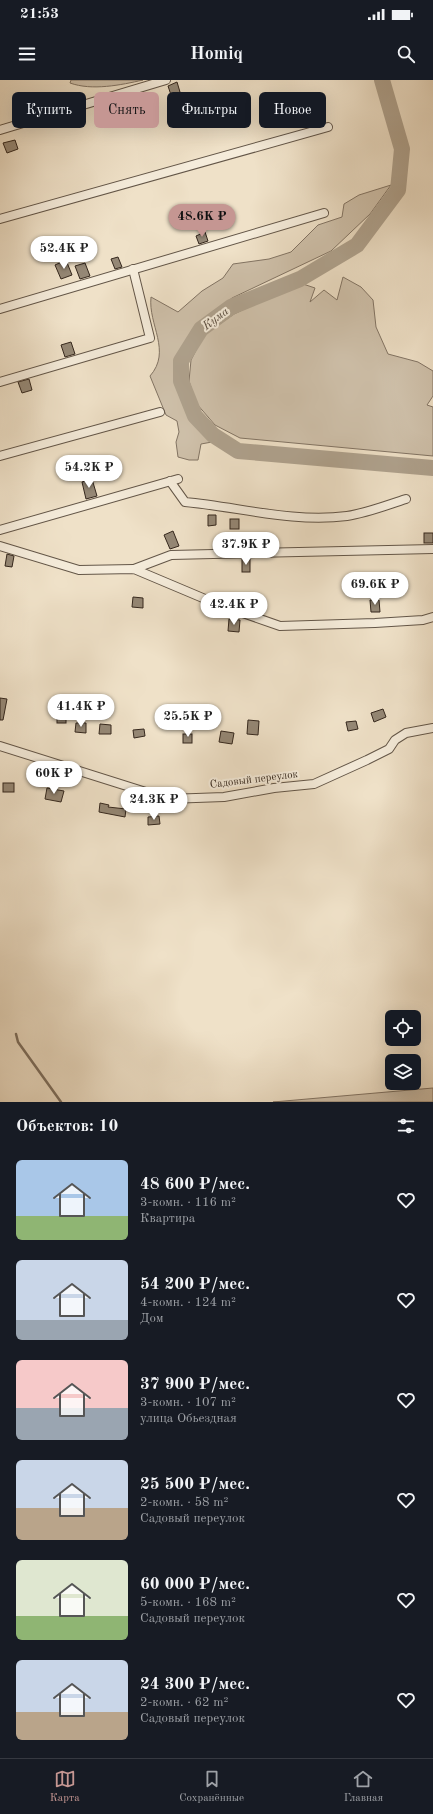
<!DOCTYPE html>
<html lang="ru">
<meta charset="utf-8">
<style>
body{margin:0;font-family:"Old Standard TT",serif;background:#20242c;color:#f1f3f6;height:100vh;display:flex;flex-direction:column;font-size:15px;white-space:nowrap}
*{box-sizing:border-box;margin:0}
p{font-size:13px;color:#9ea1a6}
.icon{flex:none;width:22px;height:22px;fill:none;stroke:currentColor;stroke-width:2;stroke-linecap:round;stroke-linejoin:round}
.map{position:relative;height:1022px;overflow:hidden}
.panel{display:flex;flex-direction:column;background:#171b24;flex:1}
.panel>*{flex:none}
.top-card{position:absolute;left:12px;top:12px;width:409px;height:36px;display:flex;gap:8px}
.tools{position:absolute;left:385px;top:930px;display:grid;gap:8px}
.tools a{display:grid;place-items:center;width:36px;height:36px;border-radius:6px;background:#171b24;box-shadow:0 4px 16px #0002;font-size:20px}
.price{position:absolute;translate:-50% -34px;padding:0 9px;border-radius:14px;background:#fff;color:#222;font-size:13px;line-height:26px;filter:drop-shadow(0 1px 2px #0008)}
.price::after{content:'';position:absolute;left:50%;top:24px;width:12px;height:9px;margin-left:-6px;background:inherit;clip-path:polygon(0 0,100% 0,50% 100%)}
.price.current{background:#c59692;color:#111}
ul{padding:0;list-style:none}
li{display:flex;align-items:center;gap:12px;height:100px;padding:0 16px}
li span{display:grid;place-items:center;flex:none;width:112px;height:80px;border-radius:6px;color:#555}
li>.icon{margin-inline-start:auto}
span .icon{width:48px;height:48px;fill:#fffc;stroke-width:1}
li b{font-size:17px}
h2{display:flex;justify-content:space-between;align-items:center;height:48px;padding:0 16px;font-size:17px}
.chip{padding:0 14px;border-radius:6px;background:#171b24;box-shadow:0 4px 16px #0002;font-size:14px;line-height:36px}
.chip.current{background:#c59692;color:#111}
.status{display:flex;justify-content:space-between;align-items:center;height:28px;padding:0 20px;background:#171b24;direction:ltr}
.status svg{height:11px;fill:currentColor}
header{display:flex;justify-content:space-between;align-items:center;height:52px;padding:0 16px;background:#171b24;font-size:18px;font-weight:700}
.tabs{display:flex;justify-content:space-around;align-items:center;height:56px;border-top:1px solid #363941;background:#171b24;font-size:11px;color:#9ea1a6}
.tabs a{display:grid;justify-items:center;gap:2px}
.tabs .current{color:#c59692}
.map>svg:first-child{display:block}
.green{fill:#cfc1ab;stroke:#827464}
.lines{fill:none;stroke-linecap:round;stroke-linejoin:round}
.stream{stroke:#7e7161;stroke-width:2.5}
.river{stroke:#afa28e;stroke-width:16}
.building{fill:#958876;stroke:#34271d}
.street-casing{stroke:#635648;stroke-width:10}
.street{stroke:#f5ecdb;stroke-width:8}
.labels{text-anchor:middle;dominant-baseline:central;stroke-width:4;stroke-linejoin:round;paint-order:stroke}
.street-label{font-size:11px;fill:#34271d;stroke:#f5ecdb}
.water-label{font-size:12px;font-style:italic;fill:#594c3f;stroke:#f5ecdb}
</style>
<div class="status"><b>21:53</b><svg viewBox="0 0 49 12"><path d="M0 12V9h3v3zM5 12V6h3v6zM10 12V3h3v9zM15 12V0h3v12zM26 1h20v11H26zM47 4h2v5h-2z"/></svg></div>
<header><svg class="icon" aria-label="menu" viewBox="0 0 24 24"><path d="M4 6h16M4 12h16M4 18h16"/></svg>Homiq<svg class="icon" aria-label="search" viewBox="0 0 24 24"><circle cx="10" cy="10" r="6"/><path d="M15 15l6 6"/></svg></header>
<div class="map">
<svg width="433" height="1022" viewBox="0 0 433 1022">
<rect width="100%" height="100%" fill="#efe1c8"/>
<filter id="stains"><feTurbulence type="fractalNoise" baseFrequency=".005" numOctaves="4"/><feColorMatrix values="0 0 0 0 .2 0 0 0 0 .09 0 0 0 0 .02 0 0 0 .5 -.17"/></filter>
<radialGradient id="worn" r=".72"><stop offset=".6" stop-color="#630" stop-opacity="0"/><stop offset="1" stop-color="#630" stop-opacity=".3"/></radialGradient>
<g class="green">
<path d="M 71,0 L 143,0 C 121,5 92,11 70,3 Z"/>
<path d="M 391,105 L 370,134 L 331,171 L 232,218 L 198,246 L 177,281 L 176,301 L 192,341 L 203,354 L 212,362 L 201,364 L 198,380 L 189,380 L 178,377 L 176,362 L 179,352 L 177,341 L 166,335 L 150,296 C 172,271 148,245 151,217 L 178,232 L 202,211 L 223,198 L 233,184 L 269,179 L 291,172 L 318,145 L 342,137 L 344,124 L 359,115 Z"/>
<polygon points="343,197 361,207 373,220 376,247 388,274 418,282 433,291 433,316 427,325 433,327 433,376 240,358 215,345 196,323 189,301 191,280 204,255 234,234 300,203 315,208 310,222 324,210 337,220"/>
<polygon points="433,1008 433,1022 273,1022"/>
</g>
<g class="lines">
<polyline class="stream" points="16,954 18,962 61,1022"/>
<polyline class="river" points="382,0 402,69 398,110 357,165 300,199 231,227 201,249 181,281 181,301 195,336 213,355 238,371 433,388"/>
</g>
<g class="building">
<polygon points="177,2 180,12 171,15 168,6"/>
<polygon points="15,60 18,69 7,73 3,63"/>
<polygon points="205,152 208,161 199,164 196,156"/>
<polygon points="118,177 122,187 115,189 111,179"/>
<polygon points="66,180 72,195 61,199 55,185"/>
<polygon points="85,183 90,196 80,199 75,186"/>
<polygon points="71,262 75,274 65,277 61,265"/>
<polygon points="29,299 32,310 22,313 18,302"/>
<polygon points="92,399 97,416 86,419 82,402"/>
<polygon points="208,435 216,435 216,445 208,446"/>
<rect x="230" y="439" width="9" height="10"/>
<polygon points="173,451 179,466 170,469 164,455"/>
<rect x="424" y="453" width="9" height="10"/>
<polygon points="7,474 14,476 12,487 5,486"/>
<rect x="242" y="479" width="8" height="13"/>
<polygon points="133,517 143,518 143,528 132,527"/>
<polygon points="370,520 379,520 380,532 371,532"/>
<polygon points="229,539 240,540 239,552 228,551"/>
<polygon points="0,618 7,619 3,640 0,640"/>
<polygon points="86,624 95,625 94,635 85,634"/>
<polygon points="383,629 386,637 374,642 371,633"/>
<polygon points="200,631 210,632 209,645 199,644"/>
<rect x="57" y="634" width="9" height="9"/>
<polygon points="248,640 259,641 258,655 247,654"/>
<polygon points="356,641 358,649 348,651 346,642"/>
<polygon points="76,643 86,643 86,653 75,652"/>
<polygon points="100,644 111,645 111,654 99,654"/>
<polygon points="144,649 145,656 134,658 133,650"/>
<polygon points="221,651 234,653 232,664 219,662"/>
<rect x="183" y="654" width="9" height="9"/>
<rect x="3" y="703" width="11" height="9"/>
<polygon points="47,708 64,711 61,722 45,719"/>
<polygon points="100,723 109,725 108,727 126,729 125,737 99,732"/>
<polygon points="159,736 160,744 148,745 148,737"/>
</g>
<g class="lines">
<g class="street-casing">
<g id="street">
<polyline points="0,50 166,0"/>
<polyline points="0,139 328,47"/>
<polyline points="0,229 324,133"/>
<polyline points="0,302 150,258 133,189"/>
<polyline points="0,376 160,332"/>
<path d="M 170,401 L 185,422 C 239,427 293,443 347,436 C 367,433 387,425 406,419"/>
<polyline points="0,450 178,399"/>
<polyline points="0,466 79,490 134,489 217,524 280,546 375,543 423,540 433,537"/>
<polyline points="134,489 171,475 433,469"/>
<polyline points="0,666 168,719 224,717 274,708 314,704 367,680 389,669 395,660 406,653 433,648"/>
</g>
</g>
<use href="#street" class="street"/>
</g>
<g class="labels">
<g class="street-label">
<text transform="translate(254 700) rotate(-7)">Садовый переулок</text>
</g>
<g class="water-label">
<text transform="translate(216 239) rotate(-37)">Кума</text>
</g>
</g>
<rect width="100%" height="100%" filter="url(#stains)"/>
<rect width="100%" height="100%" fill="url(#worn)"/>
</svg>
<div class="tools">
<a><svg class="icon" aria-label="locate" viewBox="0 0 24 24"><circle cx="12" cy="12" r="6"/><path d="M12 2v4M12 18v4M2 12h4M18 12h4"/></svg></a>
<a><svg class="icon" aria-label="layers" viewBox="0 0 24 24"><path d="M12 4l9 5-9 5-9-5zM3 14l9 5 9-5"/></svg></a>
</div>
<b class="price current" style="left:202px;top:158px">48.6K ₽</b>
<b class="price" style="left:64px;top:190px">52.4K ₽</b>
<b class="price" style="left:89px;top:409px">54.2K ₽</b>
<b class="price" style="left:246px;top:486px">37.9K ₽</b>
<b class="price" style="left:375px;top:526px">69.6K ₽</b>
<b class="price" style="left:234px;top:546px">42.4K ₽</b>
<b class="price" style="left:81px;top:648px">41.4K ₽</b>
<b class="price" style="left:188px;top:658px">25.5K ₽</b>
<b class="price" style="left:54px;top:715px">60K ₽</b>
<b class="price" style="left:154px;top:741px">24.3K ₽</b>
<div class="top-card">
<a class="chip">Купить</a>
<a class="chip current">Снять</a>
<a class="chip">Фильтры</a>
<a class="chip">Новое</a>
</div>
</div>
<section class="panel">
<h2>Объектов: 10<svg class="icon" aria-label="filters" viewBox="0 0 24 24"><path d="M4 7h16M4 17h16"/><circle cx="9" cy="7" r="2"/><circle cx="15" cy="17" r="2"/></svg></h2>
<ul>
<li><span style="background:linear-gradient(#a9c7e8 70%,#8fb573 0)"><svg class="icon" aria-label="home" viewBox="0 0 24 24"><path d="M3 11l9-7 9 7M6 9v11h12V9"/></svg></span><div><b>48 600 ₽/мес.</b><p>3-комн. · 116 m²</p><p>Квартира</p></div><svg class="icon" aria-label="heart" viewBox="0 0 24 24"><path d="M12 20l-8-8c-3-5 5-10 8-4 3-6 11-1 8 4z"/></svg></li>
<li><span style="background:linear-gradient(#c9d6e8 75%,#9aa5b1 0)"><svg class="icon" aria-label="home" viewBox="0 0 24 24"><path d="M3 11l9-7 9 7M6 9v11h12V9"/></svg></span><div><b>54 200 ₽/мес.</b><p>4-комн. · 124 m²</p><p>Дом</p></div><svg class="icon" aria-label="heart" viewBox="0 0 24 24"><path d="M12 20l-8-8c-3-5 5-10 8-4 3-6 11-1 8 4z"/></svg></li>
<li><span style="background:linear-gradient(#f6c9c9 60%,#9aa5b1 0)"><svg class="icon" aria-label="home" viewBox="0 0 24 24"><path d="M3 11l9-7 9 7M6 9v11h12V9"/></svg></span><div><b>37 900 ₽/мес.</b><p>3-комн. · 107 m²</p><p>улица Обьездная</p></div><svg class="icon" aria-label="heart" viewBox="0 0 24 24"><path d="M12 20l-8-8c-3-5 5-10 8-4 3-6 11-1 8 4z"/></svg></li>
<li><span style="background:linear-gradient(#c9d6e8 60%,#b9a48a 0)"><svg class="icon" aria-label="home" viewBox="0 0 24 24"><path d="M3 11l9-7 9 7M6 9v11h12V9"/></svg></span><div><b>25 500 ₽/мес.</b><p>2-комн. · 58 m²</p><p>Садовый переулок</p></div><svg class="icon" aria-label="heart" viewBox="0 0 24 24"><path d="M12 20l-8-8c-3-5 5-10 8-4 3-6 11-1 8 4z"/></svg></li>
<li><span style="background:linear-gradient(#dfe7d0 70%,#8fb573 0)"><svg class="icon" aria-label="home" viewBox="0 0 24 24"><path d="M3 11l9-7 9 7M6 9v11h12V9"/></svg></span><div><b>60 000 ₽/мес.</b><p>5-комн. · 168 m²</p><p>Садовый переулок</p></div><svg class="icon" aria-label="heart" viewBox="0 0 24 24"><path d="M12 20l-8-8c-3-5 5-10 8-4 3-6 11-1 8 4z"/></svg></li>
<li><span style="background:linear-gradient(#c9d6e8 65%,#b9a48a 0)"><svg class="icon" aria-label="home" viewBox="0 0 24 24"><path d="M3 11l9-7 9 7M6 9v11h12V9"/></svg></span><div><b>24 300 ₽/мес.</b><p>2-комн. · 62 m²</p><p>Садовый переулок</p></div><svg class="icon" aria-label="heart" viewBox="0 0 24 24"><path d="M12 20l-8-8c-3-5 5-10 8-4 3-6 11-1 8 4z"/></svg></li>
</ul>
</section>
<nav class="tabs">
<a class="current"><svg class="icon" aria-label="map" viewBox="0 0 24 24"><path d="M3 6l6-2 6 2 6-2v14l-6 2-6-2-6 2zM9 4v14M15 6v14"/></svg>Карта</a>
<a><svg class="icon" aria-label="saved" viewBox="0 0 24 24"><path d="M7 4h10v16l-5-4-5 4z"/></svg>Сохранённые</a>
<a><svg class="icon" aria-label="home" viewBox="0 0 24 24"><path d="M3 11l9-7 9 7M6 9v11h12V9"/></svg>Главная</a>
</nav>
